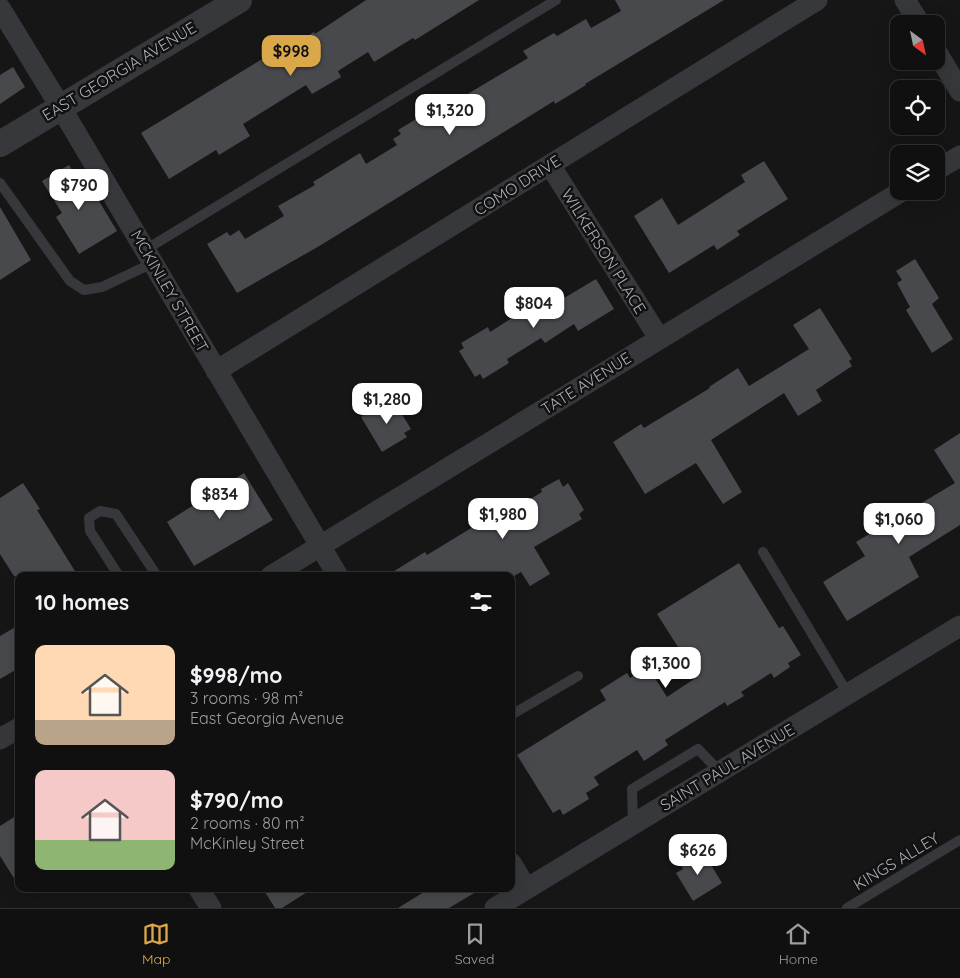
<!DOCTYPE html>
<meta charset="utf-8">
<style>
body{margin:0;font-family:Quicksand,sans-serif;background:#1e1e1f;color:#f1f3f6;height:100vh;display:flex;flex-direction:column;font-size:19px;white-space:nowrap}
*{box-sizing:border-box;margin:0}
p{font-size:16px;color:#9c9d9f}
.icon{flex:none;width:28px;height:28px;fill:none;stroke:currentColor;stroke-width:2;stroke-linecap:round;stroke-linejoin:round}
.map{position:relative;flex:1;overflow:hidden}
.details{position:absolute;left:15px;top:572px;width:500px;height:320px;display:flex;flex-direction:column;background:#101011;border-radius:10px;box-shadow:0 5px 20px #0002,0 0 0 1px #303031}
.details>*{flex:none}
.needle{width:32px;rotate:147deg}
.fabs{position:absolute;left:890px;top:15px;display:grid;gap:10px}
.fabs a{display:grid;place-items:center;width:55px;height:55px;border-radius:10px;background:#101011;box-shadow:0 5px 20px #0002,0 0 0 1px #303031;font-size:25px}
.price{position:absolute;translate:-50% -42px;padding:0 11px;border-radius:10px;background:#fff;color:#222;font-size:16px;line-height:32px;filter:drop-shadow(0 1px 2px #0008)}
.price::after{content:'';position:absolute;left:50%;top:30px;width:15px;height:11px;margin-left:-8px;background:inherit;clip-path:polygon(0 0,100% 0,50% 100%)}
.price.current{background:#dba849;color:#111}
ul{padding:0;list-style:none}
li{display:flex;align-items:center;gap:15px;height:125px;padding:0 20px}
li span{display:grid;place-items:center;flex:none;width:140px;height:100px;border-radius:10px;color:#555}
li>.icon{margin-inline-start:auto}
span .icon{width:60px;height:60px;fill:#fffc;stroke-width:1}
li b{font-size:21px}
h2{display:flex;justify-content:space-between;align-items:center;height:60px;padding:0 20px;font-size:21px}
.dock{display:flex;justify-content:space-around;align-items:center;height:70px;border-top:1px solid #303031;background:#101011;font-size:14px;color:#9c9d9f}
.dock a{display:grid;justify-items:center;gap:2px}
.dock .current{color:#dba849}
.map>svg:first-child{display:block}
.building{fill:#48494c}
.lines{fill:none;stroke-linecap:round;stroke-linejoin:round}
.service{stroke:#37383c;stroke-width:10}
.minor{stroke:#37383c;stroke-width:21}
.tertiary{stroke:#37383c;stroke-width:26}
.labels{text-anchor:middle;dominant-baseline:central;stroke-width:5;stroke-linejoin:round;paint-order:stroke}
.street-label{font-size:16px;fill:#a9adb5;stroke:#111112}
</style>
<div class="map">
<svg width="960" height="908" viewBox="0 0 960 908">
<rect width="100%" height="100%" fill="#161617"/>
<g class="building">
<polygon points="366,0 479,0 415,40 413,38 374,62 368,52 338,71 341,77 312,94 306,85 243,124 250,136 219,155 216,150 169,179 141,133 267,56 269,60 314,32 315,34"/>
<polygon points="615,0 724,0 585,84 586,85 555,104 554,101 321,245 237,293 207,244 227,232 230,236 239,230 245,239 284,216 278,206 315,185 313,182 360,153 366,164 397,145 393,139 401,134 398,130 456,95 459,99 528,58 523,51 554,33 557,36 586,19 591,28 621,11"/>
<polygon points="13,67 25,87 0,104 0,75"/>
<polygon points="764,161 788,199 737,231 740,235 717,250 714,245 669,273 634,216 662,198 678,225 745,182 741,175"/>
<polygon points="69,165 91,200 96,196 117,231 79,254 56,217 62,213 42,181"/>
<polygon points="0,207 31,260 0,280"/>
<polygon points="915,259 939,298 932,304 953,339 932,353 906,310 910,307 897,283 902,280 896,271"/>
<polygon points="596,279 614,309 578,331 574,324 545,343 541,338 507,359 509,363 483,379 480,374 475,377 459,351 464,348 461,343 488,327 490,332 539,301 544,310"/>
<polygon points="820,308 852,359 849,361 852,366 816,390 822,401 798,416 784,393 711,440 742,492 723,504 696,463 645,494 613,442 641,424 644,428 710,388 709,387 738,368 749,386 809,349 793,325"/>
<polygon points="394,401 411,429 404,433 407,437 382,452 361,417 385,402 387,406"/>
<polygon points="960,433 960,525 909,557 919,577 847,621 823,582 865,556 856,542 955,483 934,450"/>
<polygon points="244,473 273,520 194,566 167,522"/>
<polygon points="559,479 563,487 568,483 584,510 579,514 582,519 534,547 550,574 530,586 521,572 514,576 386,576 425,552 427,555 481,522 477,517 506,500 512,510 542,492 541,489"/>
<polygon points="23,483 40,509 37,510 78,576 14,576 0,554 0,498"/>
<polygon points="739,563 779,628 783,626 801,655 788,663 790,667 774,678 771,673 741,692 744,696 727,706 725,702 665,740 668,745 644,761 637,750 594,777 599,785 586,793 589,799 563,815 560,809 553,813 517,755 606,700 600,690 627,673 630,678 648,667 667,697 697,677 657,614"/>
<polygon points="19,625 19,668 0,679 0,636"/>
<polygon points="19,814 19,886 0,856 0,826"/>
<polygon points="693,851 698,859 705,855 722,883 693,901 676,873 683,869 678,860"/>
<polygon points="263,889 312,889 282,908 275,908"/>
<polygon points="429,889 481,889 449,908 398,908"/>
</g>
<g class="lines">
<g class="service">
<polyline points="0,183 70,281 84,290 102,287 153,263"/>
<polyline points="145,250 556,0"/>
<polyline points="763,552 848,694"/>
<polyline points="119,576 90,531 89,518 100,511 116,514 157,576"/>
<polyline points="511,715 578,676"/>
<polyline points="633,824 632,789 698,749 720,772"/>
<polyline points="847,908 960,840"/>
</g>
<g class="minor">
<polyline points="905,0 920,24"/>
<polyline points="0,8 60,106 338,576"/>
<polyline points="936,51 960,91"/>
<polyline points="550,165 659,338"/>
<polyline points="936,170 960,156"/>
<polyline points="216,371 817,0"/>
<polyline points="271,576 902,191"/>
<polyline points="0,739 19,728"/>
<polyline points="511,863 526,888"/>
<polyline points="199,889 211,908"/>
<polyline points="495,908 960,626"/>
</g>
<polyline class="tertiary" points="0,144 239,0"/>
</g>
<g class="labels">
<g class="street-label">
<text transform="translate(119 71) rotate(-31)">EAST GEORGIA AVENUE</text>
<text transform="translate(517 185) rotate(-32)">COMO DRIVE</text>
<text transform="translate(604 251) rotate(58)">WILKERSON PLACE</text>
<text transform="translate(170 291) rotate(60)">MCKINLEY STREET</text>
<text transform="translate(586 383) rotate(-32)">TATE AVENUE</text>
<text transform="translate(727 767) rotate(-31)">SAINT PAUL AVENUE</text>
<text transform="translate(896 861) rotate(-31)">KINGS ALLEY</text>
</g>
</g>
</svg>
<div class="fabs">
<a><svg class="needle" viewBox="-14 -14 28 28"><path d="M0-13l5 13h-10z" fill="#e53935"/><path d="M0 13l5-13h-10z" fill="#9c9d9f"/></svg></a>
<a><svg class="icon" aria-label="locate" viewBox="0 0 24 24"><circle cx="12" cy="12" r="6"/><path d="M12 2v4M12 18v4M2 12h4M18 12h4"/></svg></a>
<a><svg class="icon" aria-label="layers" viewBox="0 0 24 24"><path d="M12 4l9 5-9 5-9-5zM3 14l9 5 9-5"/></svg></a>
</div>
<b class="price current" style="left:291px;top:77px">$998</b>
<b class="price" style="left:450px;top:136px">$1,320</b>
<b class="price" style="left:79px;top:211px">$790</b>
<b class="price" style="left:534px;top:329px">$804</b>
<b class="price" style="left:387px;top:425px">$1,280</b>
<b class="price" style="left:220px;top:520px">$834</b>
<b class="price" style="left:503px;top:540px">$1,980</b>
<b class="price" style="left:899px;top:545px">$1,060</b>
<b class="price" style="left:666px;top:689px">$1,300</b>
<b class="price" style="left:698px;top:876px">$626</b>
<section class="details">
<h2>10 homes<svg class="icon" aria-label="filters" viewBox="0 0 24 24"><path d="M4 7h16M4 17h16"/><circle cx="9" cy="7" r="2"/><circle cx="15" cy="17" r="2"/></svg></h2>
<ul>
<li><span style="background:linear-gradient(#ffd9b3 75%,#b9a48a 0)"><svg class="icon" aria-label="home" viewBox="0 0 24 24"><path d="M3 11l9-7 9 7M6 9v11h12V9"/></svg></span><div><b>$998/mo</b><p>3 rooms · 98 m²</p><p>East Georgia Avenue</p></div></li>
<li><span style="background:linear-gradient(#f6c9c9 70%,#8fb573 0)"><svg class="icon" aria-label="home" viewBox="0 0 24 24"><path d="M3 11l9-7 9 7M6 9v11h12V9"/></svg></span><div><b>$790/mo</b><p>2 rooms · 80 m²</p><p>McKinley Street</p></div></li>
</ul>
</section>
</div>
<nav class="dock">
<a class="current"><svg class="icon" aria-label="map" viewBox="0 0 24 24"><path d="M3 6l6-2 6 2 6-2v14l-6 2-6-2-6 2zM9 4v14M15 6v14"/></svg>Map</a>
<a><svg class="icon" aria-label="saved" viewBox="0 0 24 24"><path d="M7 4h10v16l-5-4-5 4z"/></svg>Saved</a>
<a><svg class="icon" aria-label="home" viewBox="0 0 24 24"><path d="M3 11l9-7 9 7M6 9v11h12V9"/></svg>Home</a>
</nav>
